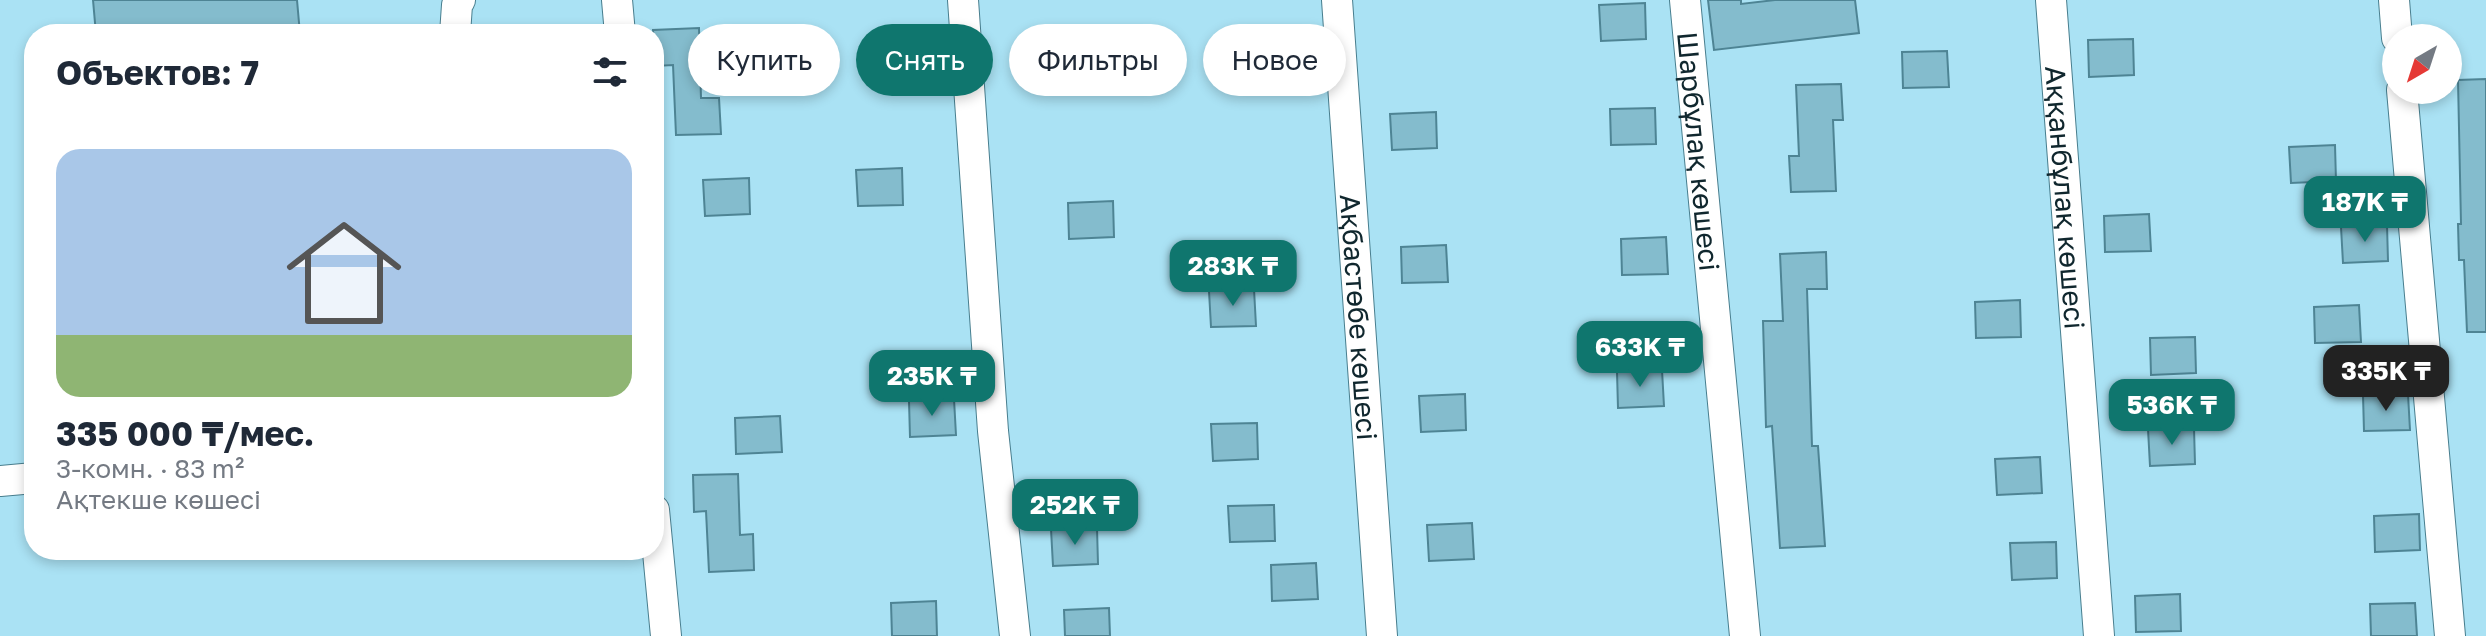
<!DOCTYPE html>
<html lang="ru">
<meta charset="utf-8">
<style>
body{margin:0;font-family:"Golos Text",sans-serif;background:#f2f2f3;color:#1f2937;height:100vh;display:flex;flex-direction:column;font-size:30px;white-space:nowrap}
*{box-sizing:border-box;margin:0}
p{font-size:26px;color:#747a83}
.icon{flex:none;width:44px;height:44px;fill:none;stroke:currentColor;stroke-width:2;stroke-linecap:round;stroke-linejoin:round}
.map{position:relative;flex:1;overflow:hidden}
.sheet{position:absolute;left:24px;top:24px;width:640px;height:536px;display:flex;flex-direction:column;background:#fff;border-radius:32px;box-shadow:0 4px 12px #0003}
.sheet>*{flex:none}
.banner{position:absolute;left:688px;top:24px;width:760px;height:72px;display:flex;gap:16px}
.needle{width:52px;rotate:219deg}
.tools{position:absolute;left:2382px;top:24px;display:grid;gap:16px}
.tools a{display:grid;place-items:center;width:80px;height:80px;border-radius:50%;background:#fff;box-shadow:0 4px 12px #0003;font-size:40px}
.price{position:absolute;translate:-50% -68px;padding:0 18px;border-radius:16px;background:#0f766e;color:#fff;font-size:26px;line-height:52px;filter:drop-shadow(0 2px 4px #0008)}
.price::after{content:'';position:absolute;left:50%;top:48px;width:24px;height:18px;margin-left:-12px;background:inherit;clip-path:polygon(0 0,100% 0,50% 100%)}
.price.on{background:#222;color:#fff}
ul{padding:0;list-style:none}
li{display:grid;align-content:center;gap:16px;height:424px;padding:0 32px}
li span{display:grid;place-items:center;height:248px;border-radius:24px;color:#555}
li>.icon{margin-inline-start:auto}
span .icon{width:144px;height:144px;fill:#fffc;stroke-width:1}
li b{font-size:34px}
h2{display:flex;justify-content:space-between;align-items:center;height:96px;padding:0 32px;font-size:34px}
.chip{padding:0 28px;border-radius:36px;background:#fff;box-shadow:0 4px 12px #0003;font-size:28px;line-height:72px}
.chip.on{background:#0f766e;color:#fff}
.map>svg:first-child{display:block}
.building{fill:#84bccd;stroke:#4e8494;stroke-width:2}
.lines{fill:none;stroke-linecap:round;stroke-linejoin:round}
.street-casing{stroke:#487e8e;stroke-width:32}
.street{stroke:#fff;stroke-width:30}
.labels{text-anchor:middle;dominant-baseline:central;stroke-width:6;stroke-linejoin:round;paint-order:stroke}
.street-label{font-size:28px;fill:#10272e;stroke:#f0fbfe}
</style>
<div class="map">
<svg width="2486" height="636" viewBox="0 0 2486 636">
<rect width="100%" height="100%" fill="#aae2f4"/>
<g class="building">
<polygon points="93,0 297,0 300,34 96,34"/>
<polygon points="1708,0 1741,0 1741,4 1775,0 1855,0 1859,33 1714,50"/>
<polygon points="1645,3 1646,39 1601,41 1599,5"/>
<polygon points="699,28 701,98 719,98 721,134 676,135 673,65 655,66 653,30"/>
<polygon points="2133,39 2134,75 2089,77 2088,40"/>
<polygon points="1947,51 1949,87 1903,88 1902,52"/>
<polygon points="2486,79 2486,332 2467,332 2464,260 2459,260 2458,224 2461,224 2458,80"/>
<polygon points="1841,84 1843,120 1833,120 1836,191 1791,192 1789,156 1799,156 1796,85"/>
<polygon points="1655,108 1656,144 1611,145 1610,109"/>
<polygon points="1436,112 1437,148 1392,150 1390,114"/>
<polygon points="2335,145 2336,181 2291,183 2289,147"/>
<polygon points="902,168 903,205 858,206 856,170"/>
<polygon points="749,178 750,214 705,216 703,180"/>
<polygon points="1113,201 1114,237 1069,239 1068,203"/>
<polygon points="2149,214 2151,251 2105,252 2104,216"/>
<polygon points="2387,225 2388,261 2343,263 2341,227"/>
<polygon points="1666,237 1668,274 1622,275 1621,239"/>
<polygon points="1446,245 1448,282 1402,283 1401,247"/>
<polygon points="1826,252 1827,289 1807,289 1812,446 1818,446 1825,546 1780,548 1772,426 1766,427 1763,321 1783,321 1780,254"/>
<polygon points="1254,289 1256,326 1211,327 1209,291"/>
<polygon points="2020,300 2021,337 1976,338 1975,302"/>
<polygon points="2359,305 2361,342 2315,343 2314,307"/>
<polygon points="2195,337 2196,373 2151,375 2150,338"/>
<polygon points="1662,370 1664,406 1618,408 1617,372"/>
<polygon points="1465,394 1466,430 1421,432 1419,396"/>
<polygon points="2408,394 2410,430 2364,431 2363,395"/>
<polygon points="954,399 956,435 910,437 909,401"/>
<polygon points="780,416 782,452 736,454 735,418"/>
<polygon points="1257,423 1258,459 1213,461 1211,424"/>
<polygon points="2194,428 2195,464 2150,466 2148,429"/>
<polygon points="2040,457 2042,493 1997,495 1995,459"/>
<polygon points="738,474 740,535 753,534 754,570 709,572 706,511 694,512 693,475"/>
<polygon points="1274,505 1275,541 1230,542 1228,506"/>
<polygon points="2419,514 2420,550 2375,552 2374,516"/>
<polygon points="1472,523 1474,559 1429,561 1427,525"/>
<polygon points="1097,528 1098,564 1053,566 1051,529"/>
<polygon points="2056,542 2057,578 2012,580 2010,543"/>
<polygon points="1316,563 1318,599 1272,601 1271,565"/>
<polygon points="2180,594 2181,631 2136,632 2135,596"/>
<polygon points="936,601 937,636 892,636 891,603"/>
<polygon points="2415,603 2417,636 2371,636 2370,604"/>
<polygon points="1109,608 1110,636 1065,636 1064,610"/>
</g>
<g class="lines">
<g class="street-casing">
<g id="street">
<polyline points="617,0 620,34"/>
<polyline points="963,0 993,431 1015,636"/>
<path id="s1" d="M 1337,0 L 1382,636"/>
<path id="s2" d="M 1685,0 L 1745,636"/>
<path id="s3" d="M 2051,0 L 2099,636"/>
<polyline points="2394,0 2397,38"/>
<polyline points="455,34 457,5 460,0"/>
<polyline points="2402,90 2450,636"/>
<polyline points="0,481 34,478"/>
<polyline points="654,510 666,636"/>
</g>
</g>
<use href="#street" class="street"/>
</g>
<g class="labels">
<g class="street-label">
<text stroke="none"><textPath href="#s2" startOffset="152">Шарбұлақ көшесі</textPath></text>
<text stroke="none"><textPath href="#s3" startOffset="198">Аққанбұлақ көшесі</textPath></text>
<text stroke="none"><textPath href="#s1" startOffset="318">Ақбастөбе көшесі</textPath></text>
</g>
</g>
</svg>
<div class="tools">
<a><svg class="needle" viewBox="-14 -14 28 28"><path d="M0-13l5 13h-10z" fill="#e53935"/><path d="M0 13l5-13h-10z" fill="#747a83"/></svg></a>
</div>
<b class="price" style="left:2365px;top:244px">187K ₸</b>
<b class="price" style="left:1233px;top:308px">283K ₸</b>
<b class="price" style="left:1640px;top:389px">633K ₸</b>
<b class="price on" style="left:2386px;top:413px">335K ₸</b>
<b class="price" style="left:932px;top:418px">235K ₸</b>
<b class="price" style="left:2172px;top:447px">536K ₸</b>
<b class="price" style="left:1075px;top:547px">252K ₸</b>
<div class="banner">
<a class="chip">Купить</a>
<a class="chip on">Снять</a>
<a class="chip">Фильтры</a>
<a class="chip">Новое</a>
</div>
<section class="sheet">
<h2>Объектов: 7<svg class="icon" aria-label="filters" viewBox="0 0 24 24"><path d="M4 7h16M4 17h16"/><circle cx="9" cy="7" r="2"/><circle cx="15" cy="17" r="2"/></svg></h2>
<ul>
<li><span style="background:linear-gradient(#a9c7e8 75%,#8fb573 0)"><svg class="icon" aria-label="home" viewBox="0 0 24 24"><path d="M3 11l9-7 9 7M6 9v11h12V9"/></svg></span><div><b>335 000 ₸/мес.</b><p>3-комн. · 83 m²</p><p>Ақтекше көшесі</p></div></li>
</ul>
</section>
</div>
